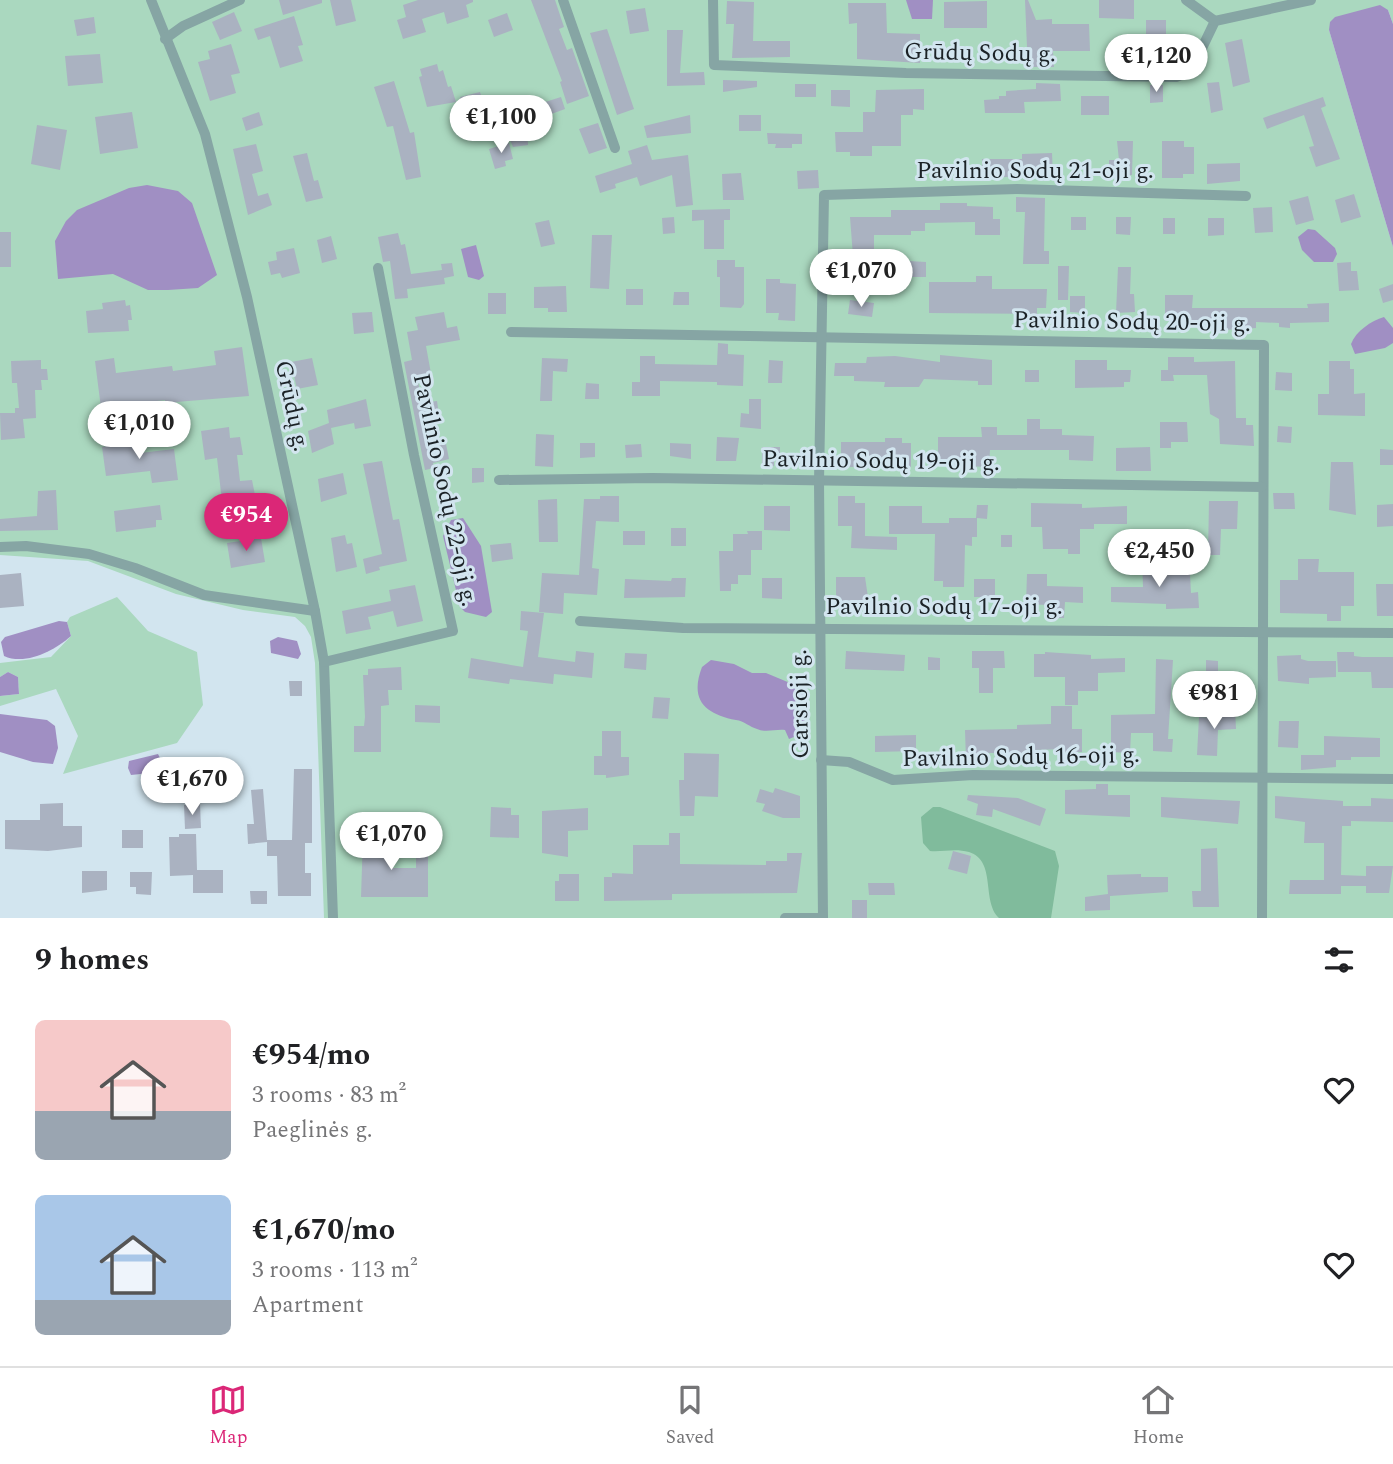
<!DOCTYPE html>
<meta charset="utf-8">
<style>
body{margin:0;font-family:Spectral,serif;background:#f6f6f6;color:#202124;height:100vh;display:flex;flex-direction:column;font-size:26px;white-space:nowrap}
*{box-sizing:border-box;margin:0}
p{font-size:23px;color:#757577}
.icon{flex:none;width:38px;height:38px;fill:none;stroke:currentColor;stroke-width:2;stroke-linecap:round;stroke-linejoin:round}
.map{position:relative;height:918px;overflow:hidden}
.details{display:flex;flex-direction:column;background:#fff;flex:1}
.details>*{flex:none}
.price{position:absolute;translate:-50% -60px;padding:0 16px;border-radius:24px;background:#fff;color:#222;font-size:23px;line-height:46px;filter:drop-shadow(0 2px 4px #0008)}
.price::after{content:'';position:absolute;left:50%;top:42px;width:21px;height:16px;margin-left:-10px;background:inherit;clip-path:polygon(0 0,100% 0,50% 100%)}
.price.current{background:#db2777;color:#fff}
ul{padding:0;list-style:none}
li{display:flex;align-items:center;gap:21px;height:175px;padding:0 35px}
li span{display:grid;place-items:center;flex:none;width:196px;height:140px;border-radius:10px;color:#555}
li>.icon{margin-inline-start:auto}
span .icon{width:84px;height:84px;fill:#fffc;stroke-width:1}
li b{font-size:30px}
h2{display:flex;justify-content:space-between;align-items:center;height:84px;padding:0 35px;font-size:30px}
.tab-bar{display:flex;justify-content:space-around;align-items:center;height:98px;border-top:2px solid #e0e0e0;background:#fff;font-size:19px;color:#757577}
.tab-bar a{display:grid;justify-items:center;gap:4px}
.tab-bar .current{color:#db2777}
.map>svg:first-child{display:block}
.green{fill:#aad8bf}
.forest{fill:#80bb9c}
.water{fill:#a08fc3}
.building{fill:#aab2c1}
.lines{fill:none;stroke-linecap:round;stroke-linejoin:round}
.minor{stroke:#86a5a4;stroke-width:10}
.labels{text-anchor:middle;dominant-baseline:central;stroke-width:6;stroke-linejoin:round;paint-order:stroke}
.street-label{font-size:24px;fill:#1b2226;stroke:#d2e5ef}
</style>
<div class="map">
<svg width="1393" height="918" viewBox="0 0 1393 918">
<rect width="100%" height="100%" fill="#d2e5ef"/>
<g class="green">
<polygon points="0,0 1393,0 1393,24 1388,10 1329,30 1393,247 1393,918 324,918 315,663 311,637 305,626 295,617 243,610 176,594 88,561 0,555"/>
<polygon points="117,597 148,631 197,652 203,705 177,743 63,774 78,736 56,689 0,706 0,696 19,694 18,677 8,672 0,677 0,663 51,657 71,636 67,622 70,617"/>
</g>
<path class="forest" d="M 933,807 L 940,807 L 1055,851 L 1059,866 L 1051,918 L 999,918 C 981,901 997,861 969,852 C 955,848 944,852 930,851 L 923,843 L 921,817 Z"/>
<g class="water">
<polygon points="906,0 933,0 932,19 912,19"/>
<polygon points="1380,5 1388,10 1393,24 1393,247 1329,30 1330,22 1335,17"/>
<polygon points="147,185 178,191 192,203 217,275 198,288 168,290 148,290 113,274 58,279 55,241 66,221 77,210 129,188"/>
<polygon points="1308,229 1315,230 1335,248 1337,254 1333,262 1314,262 1302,250 1298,237"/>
<polygon points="476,245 484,276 479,280 468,277 461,249"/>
<path d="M 1384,317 L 1393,328 L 1393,343 L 1385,348 L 1355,354 L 1351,344 C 1356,331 1371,321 1384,317 Z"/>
<polygon points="463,518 481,546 492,612 486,617 465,612 460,607 443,536 451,520"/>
<path d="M 59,621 L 67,622 L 71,636 C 55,650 26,666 4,656 L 1,642 L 5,637 Z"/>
<polygon points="278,637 297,641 301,654 298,659 271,653 270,641"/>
<path d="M 711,660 L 734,664 L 752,673 L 766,673 L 790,683 L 808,678 L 805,691 L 808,731 L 789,739 L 785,730 C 775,729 766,733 757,729 C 750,727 744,721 736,720 C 706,714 689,701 702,667 Z"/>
<polygon points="8,672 18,677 19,694 0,696 0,677"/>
<polygon points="0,714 47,720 55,726 58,748 53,764 33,762 0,752"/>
<polygon points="158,754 164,766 160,772 131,775 128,768 129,761"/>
</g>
<g class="building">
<polygon points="279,0 322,0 322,3 283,15"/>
<polygon points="330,0 351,0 356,21 336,26"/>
<polygon points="418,0 473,0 473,2 466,5 469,17 447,24 444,12 422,19 426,32 403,39 397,20 406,17 403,5"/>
<polygon points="531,0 555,0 564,27 559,29 567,50 572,48 589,96 567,104 560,82 562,81"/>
<polygon points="1025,0 1028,0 1036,20 1052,19 1052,24 1089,24 1090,51 1053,51 1054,67 1032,67 1031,47 1027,47"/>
<polygon points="1099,0 1134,0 1134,19 1099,18"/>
<polygon points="727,1 754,2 753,41 790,41 790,57 732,58 734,24 726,24"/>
<polygon points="987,1 987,28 944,28 944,2"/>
<polygon points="848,3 886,3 887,33 920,34 920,63 857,59 857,23 849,24"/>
<polygon points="645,8 649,31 630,34 626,11"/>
<polygon points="234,12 242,31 220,40 212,22"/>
<polygon points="507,13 513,30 494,37 488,20"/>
<polygon points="294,16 303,45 298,46 303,61 280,68 270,36 258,40 254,29"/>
<polygon points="94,17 96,33 77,36 74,20"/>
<polygon points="1146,20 1166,20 1166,40 1186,40 1187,62 1158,63 1158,47 1146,47"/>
<polygon points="607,29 634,109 617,115 590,33"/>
<polygon points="667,30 683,30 680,73 704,72 705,85 667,86"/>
<polygon points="1242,39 1250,82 1233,87 1225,43"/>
<polygon points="231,44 240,73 231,75 236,93 210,101 198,62 210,59 208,51"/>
<rect x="1108" y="46" width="14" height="22"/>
<polygon points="100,54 103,83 68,86 65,56"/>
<polygon points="437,64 439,72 443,70 448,87 451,86 456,102 427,107 419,77 422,76 420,69"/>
<polygon points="723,80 757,81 757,87 723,92"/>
<polygon points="394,81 410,133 414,132 421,177 406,180 393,126 387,127 374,87"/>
<polygon points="1219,82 1223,110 1211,113 1207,83"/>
<polygon points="1036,83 1060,84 1061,101 1024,102 1025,113 985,113 984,100 999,99 999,96 1006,96 1006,91 1036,89"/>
<rect x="795" y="84" width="21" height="13"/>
<polygon points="1150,85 1163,85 1163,102 1150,103"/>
<polygon points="924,89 924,110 913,109 913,115 901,115 901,146 872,146 872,156 850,156 850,152 836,152 835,132 863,132 863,112 875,112 876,90"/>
<polygon points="831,90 850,90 850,107 831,106"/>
<polygon points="480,92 487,115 467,121 460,97"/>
<rect x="1081" y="96" width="28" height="19"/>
<polygon points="561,97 565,109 546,116 542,103"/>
<polygon points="1323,97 1326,106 1321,108 1340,159 1316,167 1309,147 1314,146 1304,115 1267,129 1263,118"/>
<polygon points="504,101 513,116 496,122 489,106"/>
<polygon points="132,112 138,148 100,154 95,117"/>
<polygon points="259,112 263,125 246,131 242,118"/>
<polygon points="690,115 691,133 647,138 644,126"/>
<rect x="739" y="115" width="22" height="16"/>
<polygon points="598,123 607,148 589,154 579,129"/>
<polygon points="37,125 67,130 60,170 31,164"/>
<polygon points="527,128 528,145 513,147 506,130"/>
<polygon points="767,133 802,134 802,144 792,144 792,148 775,148 776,144 768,144"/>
<polygon points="1117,141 1133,141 1132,175 1109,178 1109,160 1119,160"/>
<polygon points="1162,141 1184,141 1184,147 1194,147 1194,174 1183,174 1183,178 1162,178"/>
<polygon points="509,143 513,159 505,161 506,166 495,169 489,149"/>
<polygon points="256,144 263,171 252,174 258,196 268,193 272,205 248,215 233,149"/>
<polygon points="647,145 652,160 688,155 693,205 676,207 672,175 640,186 637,177 615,184 616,188 600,193 595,176 632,164 628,151"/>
<polygon points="307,153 314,181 318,180 323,198 306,202 293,156"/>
<polygon points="1052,153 1053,175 982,178 982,159 1022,159 1022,154"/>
<polygon points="1240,163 1240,181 1207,184 1207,164"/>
<polygon points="818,170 819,188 798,189 797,171"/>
<polygon points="741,173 744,200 723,200 722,174"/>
<polygon points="1354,194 1361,217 1341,223 1335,200"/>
<polygon points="1308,196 1314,220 1296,225 1289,201"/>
<polygon points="1016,197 1045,198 1044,251 1049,251 1049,264 1023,264 1025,212 1016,212"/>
<polygon points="940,203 967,203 967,206 993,207 993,219 1000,219 1000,235 975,235 975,222 925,223 925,231 911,231 911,235 874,235 874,256 853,256 850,217 891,217 891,210 940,210"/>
<polygon points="1272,207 1273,232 1255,233 1253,208"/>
<polygon points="730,209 730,220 724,220 724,249 704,249 704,220 692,221 692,210"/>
<polygon points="674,217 675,233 663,234 662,218"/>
<rect x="1071" y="217" width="15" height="13"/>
<polygon points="1116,217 1131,217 1130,235 1116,234"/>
<rect x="1163" y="218" width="12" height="16"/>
<polygon points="1208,218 1224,218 1224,235 1208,236"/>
<polygon points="549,220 555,244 541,247 535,223"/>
<rect x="0" y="232" width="11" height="35"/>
<polygon points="398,233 401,245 405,244 411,274 442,270 441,264 452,263 454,276 444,278 445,284 407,289 408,298 395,299 390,261 383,262 378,237"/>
<polygon points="592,235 612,235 609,289 590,288"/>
<polygon points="331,236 337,259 322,263 317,240"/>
<polygon points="294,248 300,273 282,278 280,273 271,275 268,262 277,260 276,252"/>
<polygon points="717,260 735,260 735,267 744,267 744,304 741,308 720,307 720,277 717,277"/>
<polygon points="909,261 926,262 926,277 909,277"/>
<polygon points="1351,262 1351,271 1357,271 1359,290 1339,291 1337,263"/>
<polygon points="1058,266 1069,266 1068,300 1058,300"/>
<polygon points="1118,267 1131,267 1130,294 1134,294 1135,312 1116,313"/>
<polygon points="976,276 992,276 992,289 1047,289 1046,308 1037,308 1037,314 929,313 929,282 976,282"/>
<polygon points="766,279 780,279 780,283 796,284 795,321 778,320 779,313 766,313"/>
<polygon points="1393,284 1393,300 1383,303 1379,289"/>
<polygon points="566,286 567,312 548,312 548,308 534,308 534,287"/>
<rect x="626" y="289" width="17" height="16"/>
<polygon points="674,292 689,292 689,305 673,305"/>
<rect x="488" y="293" width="18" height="21"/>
<polygon points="1165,295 1193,295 1192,308 1308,308 1307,304 1329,303 1329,322 1290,323 1290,328 1279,327 1279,323 1256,322 1256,328 1208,331 1208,321 1165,321"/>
<polygon points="1070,296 1085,296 1085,313 1070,312"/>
<polygon points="125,300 126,306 130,305 132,320 128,320 129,331 88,333 86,311 103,309 102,303"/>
<polygon points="850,300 874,303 872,317 848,314"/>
<polygon points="372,312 374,332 354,334 352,313"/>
<polygon points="444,312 447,328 457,326 460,340 426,346 432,379 418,381 422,403 437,401 439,415 435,415 436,423 429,423 433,446 446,444 449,459 433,463 434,468 425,470 404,362 412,360 407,332 418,330 415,317"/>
<polygon points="718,343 728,344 728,354 744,355 743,386 717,385 717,382 660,381 660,396 632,396 632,382 640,382 640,356 655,356 655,364 717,365"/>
<polygon points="242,347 249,396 176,402 177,408 166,410 165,400 101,408 95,361 114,358 116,373 172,366 173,371 216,365 214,351"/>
<polygon points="940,355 992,360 992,385 978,385 978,381 924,379 919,387 884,387 885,382 854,381 854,376 834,376 835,363 866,363 867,357 895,356 940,362"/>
<polygon points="1168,357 1194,357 1194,362 1235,361 1236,418 1246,418 1246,425 1253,425 1254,446 1220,444 1219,419 1210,414 1207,375 1173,375 1174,381 1161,381 1161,370 1168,370"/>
<polygon points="312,358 318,385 297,389 291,362"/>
<polygon points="542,358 568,359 567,372 553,371 552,401 540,401"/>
<polygon points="41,360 41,369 47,369 48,380 41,380 42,390 35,390 36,418 23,419 25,438 1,440 0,413 15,413 15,408 19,408 17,383 12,383 11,361"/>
<polygon points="769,360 783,361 782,383 768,383"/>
<polygon points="1075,360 1107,360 1107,370 1131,370 1130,382 1124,382 1124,387 1075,388"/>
<polygon points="1329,361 1350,361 1350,369 1354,369 1354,394 1365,393 1365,416 1318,415 1318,394 1329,394"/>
<rect x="1025" y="370" width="14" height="12"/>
<polygon points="1276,372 1292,373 1292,391 1275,390"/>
<polygon points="586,383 599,384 599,399 585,399"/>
<polygon points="366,399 371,426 355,429 354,423 331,428 334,444 312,453 308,431 329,423 327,410"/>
<polygon points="749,399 761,399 761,429 740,427 741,413 749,414"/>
<polygon points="1027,419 1040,419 1040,429 1062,429 1062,435 1094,436 1093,461 1069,460 1069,450 990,450 989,467 938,465 938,437 982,437 981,427 997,427 997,435 1027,435"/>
<polygon points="1160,422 1187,422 1188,442 1171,442 1171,448 1160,448"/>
<polygon points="1278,426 1292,427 1291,443 1277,442"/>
<polygon points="229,427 230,438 240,437 243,455 237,455 240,481 252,480 259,515 243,517 242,510 227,512 226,500 222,501 217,458 205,460 201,431"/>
<polygon points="536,434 554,435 553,467 535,466"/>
<polygon points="717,437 739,438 736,461 716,461"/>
<polygon points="885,438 902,438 902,443 911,443 911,467 870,463 870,467 841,467 841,442 885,442"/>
<polygon points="123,439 124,444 139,442 140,453 174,449 178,480 152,483 150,471 106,476 102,447 107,446 107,441"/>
<polygon points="580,443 595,443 595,457 580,458"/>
<polygon points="670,443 691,444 691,459 670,456"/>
<polygon points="641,444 642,457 626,458 625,445"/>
<polygon points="762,447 780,447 780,460 774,460 774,466 762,466"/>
<polygon points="1150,447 1151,471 1116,471 1116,448"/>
<polygon points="1380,449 1393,450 1393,465 1380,465"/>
<polygon points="382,461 393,520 399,519 407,561 379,567 380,570 366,574 363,559 382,554 363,464"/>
<polygon points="1331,462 1353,462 1356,515 1329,510"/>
<polygon points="472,468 484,468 484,482 472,483"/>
<polygon points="343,473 347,494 321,502 318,479"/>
<polygon points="56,490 58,530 0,531 0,519 37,516 38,491"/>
<polygon points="1273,493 1294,493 1295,509 1274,509"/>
<polygon points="600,496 619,496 619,522 596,521 592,568 599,569 597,595 564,593 563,614 539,612 542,573 579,575 584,499 600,499"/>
<polygon points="838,496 855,496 855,503 865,503 865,536 897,537 897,550 851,548 852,526 838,526"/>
<polygon points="557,499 558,542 539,542 538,500"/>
<polygon points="1209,501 1238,501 1237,529 1221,529 1220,555 1208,555"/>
<polygon points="1031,503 1082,504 1082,508 1127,506 1127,524 1094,524 1094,529 1080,529 1080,554 1068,554 1068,549 1043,549 1042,527 1031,527"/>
<polygon points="1393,504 1393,526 1377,527 1377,505"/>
<polygon points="160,505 162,520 156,520 156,527 116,532 114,511"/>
<polygon points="977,505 988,505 987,519 977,518 977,537 972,537 972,546 965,545 964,587 943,587 943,581 934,581 935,534 889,534 889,506 922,506 922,523 949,523 949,518 976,518"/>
<polygon points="764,506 790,506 790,531 764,530"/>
<rect x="671" y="528" width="15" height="18"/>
<rect x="623" y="531" width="22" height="14"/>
<polygon points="747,531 762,531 762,550 751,550 751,575 738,575 738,584 731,584 731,591 720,591 719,551 733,551 733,534 748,534"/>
<polygon points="345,535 347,544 352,543 357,567 336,572 331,538"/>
<rect x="1001" y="535" width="11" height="12"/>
<polygon points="261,538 265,562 231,568 227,543"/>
<polygon points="511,543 513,559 492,562 490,545"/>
<polygon points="1155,556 1155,575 1190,574 1191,593 1198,592 1199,608 1166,609 1166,604 1111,602 1111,587 1143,587 1142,557"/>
<polygon points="1298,559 1319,559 1318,572 1354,572 1354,606 1341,606 1341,621 1327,621 1327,614 1280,613 1280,580 1298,580"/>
<polygon points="21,573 24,606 0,608 0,575"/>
<polygon points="1027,574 1047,574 1047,586 1083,587 1083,603 1065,602 1064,618 1047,618 1047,605 1026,604"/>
<polygon points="836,577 865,577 869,604 836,606"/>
<polygon points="672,578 686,578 685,597 624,598 625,579 671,581"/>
<polygon points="762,578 782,578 782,599 762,598"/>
<rect x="974" y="579" width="21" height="18"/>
<polygon points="1376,584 1393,584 1393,616 1377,616"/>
<polygon points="415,585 423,621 397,627 393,611 368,617 371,629 346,634 342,611 391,601 389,590"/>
<polygon points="521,611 544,613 538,657 575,662 576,651 594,653 592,678 554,674 553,684 510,679 509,684 468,678 471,658 523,667 528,631 520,630"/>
<polygon points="846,651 905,655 904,671 845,669"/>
<polygon points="972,651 1004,651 1005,668 993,668 993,693 979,693 979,668 972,668"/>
<polygon points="1045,652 1091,655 1091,659 1125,658 1125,672 1098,673 1098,691 1078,691 1078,705 1065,705 1065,677 1034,677 1034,654 1045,654"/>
<polygon points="1337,652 1354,652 1354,656 1362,657 1393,657 1393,688 1372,688 1371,672 1338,672"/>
<polygon points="625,653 647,654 646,670 624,668"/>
<polygon points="1301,655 1301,659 1308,661 1336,661 1336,677 1309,678 1309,684 1278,681 1277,656"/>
<polygon points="928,657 940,658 940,670 928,670"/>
<polygon points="1156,659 1173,660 1168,739 1173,739 1172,752 1153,751 1153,733 1131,733 1130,753 1111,752 1111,715 1155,714"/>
<polygon points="1206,660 1218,661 1218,673 1206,672"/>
<polygon points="401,667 402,690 388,690 389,705 381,706 381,752 354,752 354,726 364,726 365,717 363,675 368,675 368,669"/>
<polygon points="289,681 302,681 302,696 290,696"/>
<polygon points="654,697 670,698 668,719 652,718"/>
<polygon points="415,705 440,706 440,723 415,722"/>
<polygon points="1051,706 1072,706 1072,729 1082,729 1082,752 1065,752 1065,749 1034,750 1034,753 984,753 985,761 966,761 965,730 1017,729 1017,725 1051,724"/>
<polygon points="1235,709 1236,729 1218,730 1217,756 1197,755 1199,717 1215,718 1215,710"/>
<polygon points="1279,721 1299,721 1298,748 1278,747"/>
<polygon points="602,731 621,731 621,757 629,757 629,775 606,778 606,775 594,775 594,756 602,756"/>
<polygon points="916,735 916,751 875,752 875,736"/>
<polygon points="1324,736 1380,738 1380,757 1351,757 1351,760 1336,760 1336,767 1301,770 1301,755 1324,755"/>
<polygon points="684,753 719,754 718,797 695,796 694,816 680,816 679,780 684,780"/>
<polygon points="294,769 312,769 312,843 305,843 305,873 311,873 311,896 278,896 277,856 267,856 267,842 248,844 247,824 254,824 251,790 263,789 267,840 292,840"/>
<polygon points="1096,784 1108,784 1108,795 1130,795 1130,817 1065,814 1065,790 1096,789"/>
<polygon points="775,788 800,796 800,818 783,818 762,811 765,804 756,802 760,789 773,793"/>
<polygon points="968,795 1018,798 1046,809 1040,826 993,809 992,817 976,815 978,804 967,800"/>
<polygon points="1275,796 1343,801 1343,806 1371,806 1371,798 1393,799 1393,822 1351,821 1351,826 1342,826 1341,875 1366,876 1366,866 1393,866 1389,893 1366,893 1366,886 1341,886 1341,894 1289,894 1290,880 1324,880 1324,843 1304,843 1305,822 1275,818"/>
<polygon points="1161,797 1240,801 1238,824 1161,817"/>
<polygon points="63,803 63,826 82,826 82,847 48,851 5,849 5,820 40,820 40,804"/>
<polygon points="200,804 201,828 185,829 184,805"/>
<polygon points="491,807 511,808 511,815 519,815 519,838 490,837"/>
<polygon points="588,808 588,830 568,831 568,857 542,853 542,811"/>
<rect x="122" y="830" width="21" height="18"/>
<polygon points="669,833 680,833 680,864 766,865 766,861 787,861 787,853 802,853 797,893 672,894 672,900 604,901 604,877 612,877 612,873 633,874 633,845 669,845"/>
<polygon points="179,834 196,834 197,870 223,870 223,893 193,893 193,875 170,876 169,837 179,837"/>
<polygon points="363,836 393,836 393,868 416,868 416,854 428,854 428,897 361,897"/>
<polygon points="1217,848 1219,907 1193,907 1192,891 1201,891 1201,849"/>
<polygon points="953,851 971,856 967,874 948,869"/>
<polygon points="82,871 107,871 107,890 82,893"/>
<polygon points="130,872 152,872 151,895 136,894 136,887 130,887"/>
<polygon points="559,874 579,874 579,901 555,901 555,881 559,881"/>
<polygon points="1141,874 1141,877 1168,877 1168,892 1110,896 1110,910 1085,911 1085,897 1108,894 1107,875"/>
<polygon points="868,883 894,883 895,895 869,895"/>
<polygon points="250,891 267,891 267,904 251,904"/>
<rect x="852" y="900" width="15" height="18"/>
</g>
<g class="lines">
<g class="minor">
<polyline points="151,0 205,134 247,297 315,611 324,662 333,918"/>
<polyline points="563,0 615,148"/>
<polyline points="713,0 714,65 906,73 1176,77 1191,71 1215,21 1311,0"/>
<polyline points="1186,0 1215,21"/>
<polyline points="165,39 183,26 240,0"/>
<polyline points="511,332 1264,345 1262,918"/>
<polyline points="499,480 653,478 1262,487"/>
<polyline points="0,547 26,546 89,554 135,568 204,595 315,611"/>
<polyline points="580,621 683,628 1393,633"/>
<polyline points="324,662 453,631 414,455 378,268"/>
<polyline points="821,760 849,762 893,780 973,775 1393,779"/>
<polyline points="785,918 823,918"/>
<polyline points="823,918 819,482 824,195 1017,189 1246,196"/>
</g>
</g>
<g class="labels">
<g class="street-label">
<text transform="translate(980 53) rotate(1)">Grūdų Sodų g.</text>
<text x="1035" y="171">Pavilnio Sodų 21-oji g.</text>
<text transform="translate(1132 322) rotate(1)">Pavilnio Sodų 20-oji g.</text>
<text transform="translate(292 406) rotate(78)">Grūdų g.</text>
<text transform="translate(881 461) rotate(1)">Pavilnio Sodų 19-oji g.</text>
<text transform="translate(445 490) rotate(78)">Pavilnio Sodų 22-oji g.</text>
<text x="944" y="607">Pavilnio Sodų 17-oji g.</text>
<text transform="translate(800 704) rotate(-91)">Garsioji g.</text>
<text transform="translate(1021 757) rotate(-1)">Pavilnio Sodų 16-oji g.</text>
</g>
</g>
</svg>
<b class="price" style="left:1156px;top:94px">€1,120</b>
<b class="price" style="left:501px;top:155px">€1,100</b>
<b class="price" style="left:861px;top:309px">€1,070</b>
<b class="price" style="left:139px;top:461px">€1,010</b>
<b class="price current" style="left:246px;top:553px">€954</b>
<b class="price" style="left:1159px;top:589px">€2,450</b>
<b class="price" style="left:1214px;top:731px">€981</b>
<b class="price" style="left:192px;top:817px">€1,670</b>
<b class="price" style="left:391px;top:872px">€1,070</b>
</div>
<section class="details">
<h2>9 homes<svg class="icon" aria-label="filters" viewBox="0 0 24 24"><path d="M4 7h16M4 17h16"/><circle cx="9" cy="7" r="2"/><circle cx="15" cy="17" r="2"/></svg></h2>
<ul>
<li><span style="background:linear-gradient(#f6c9c9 65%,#9aa5b1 0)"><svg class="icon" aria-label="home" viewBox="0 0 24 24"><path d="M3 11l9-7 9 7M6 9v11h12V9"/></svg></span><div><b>€954/mo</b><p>3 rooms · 83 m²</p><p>Paeglinės g.</p></div><svg class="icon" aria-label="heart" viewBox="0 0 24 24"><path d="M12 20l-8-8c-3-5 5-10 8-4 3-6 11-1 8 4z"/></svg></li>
<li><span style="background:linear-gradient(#a9c7e8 75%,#9aa5b1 0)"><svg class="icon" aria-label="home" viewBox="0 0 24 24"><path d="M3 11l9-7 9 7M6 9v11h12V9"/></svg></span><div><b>€1,670/mo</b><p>3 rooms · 113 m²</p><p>Apartment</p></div><svg class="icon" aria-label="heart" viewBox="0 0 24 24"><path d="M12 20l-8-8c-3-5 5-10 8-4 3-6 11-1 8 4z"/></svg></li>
</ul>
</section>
<nav class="tab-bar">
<a class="current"><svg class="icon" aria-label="map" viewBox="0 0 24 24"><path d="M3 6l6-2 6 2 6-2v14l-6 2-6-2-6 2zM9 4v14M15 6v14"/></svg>Map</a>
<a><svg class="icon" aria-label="saved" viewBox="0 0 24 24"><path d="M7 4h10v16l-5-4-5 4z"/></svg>Saved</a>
<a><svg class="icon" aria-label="home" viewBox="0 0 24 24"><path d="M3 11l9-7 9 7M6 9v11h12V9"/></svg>Home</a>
</nav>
